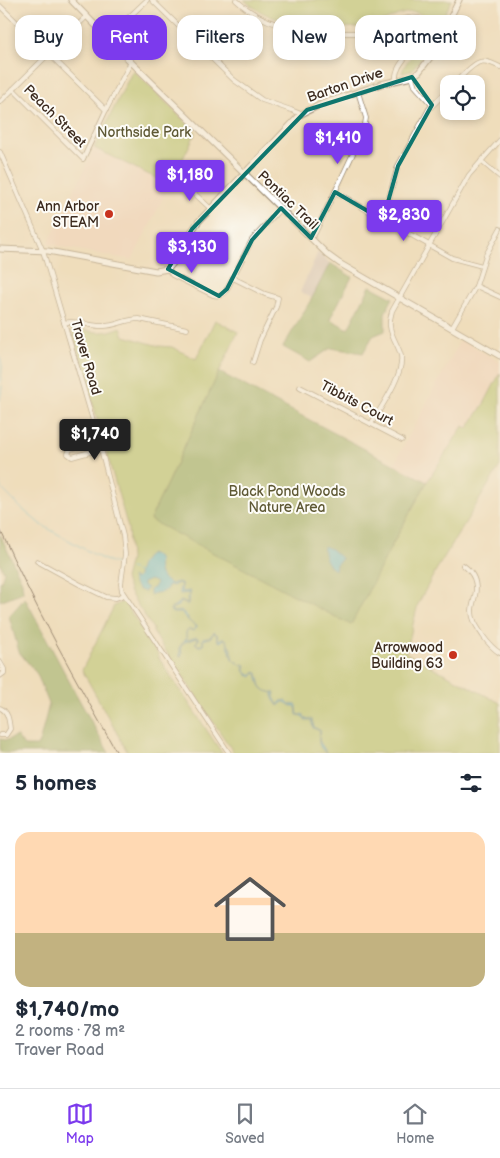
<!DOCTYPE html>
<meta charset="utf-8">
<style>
body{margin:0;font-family:"Balsamiq Sans",sans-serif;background:#f6f6f7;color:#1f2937;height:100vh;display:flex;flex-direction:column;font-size:19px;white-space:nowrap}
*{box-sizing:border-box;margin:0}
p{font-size:16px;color:#747a83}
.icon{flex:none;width:28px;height:28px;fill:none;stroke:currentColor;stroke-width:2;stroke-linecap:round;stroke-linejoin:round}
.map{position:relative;height:753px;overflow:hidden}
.drawer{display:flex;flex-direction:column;background:#fff;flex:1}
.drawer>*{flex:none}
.hud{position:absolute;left:15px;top:15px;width:470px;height:45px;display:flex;gap:10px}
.buttons{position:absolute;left:440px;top:75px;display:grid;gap:10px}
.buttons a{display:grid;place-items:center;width:45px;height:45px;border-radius:10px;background:#fff;box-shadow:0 2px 8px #0003;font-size:25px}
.price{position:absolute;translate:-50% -42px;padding:0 11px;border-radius:5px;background:#7c3aed;color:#fff;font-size:16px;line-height:32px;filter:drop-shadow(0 1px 2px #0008)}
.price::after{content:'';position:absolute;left:50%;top:30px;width:15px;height:11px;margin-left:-8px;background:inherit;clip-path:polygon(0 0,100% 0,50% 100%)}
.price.on{background:#222;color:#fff}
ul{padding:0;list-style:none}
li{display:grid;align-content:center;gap:10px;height:265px;padding:0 15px}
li+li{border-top:1px solid #e0e1e3}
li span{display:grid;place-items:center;height:155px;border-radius:15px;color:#555}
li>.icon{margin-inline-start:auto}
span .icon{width:90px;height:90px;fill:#fffc;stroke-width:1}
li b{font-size:21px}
h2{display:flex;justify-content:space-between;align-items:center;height:60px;padding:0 15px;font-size:21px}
.chip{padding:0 18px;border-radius:15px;background:#fff;box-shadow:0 2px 8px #0003;font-size:18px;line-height:45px}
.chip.on{background:#7c3aed;color:#fff}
.menu{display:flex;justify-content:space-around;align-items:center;height:70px;border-top:1px solid #e0e1e3;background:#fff;font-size:14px;color:#747a83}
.menu a{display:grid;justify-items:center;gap:2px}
.menu .on{color:#7c3aed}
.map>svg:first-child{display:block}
.built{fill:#f3d4bf}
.industrial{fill:#cfc0bb}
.green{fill:#afc367;stroke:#757642}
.forest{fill:#8ba95c;stroke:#636a3d}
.water{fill:#4db6cb;stroke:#447074}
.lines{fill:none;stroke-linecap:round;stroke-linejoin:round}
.stream{stroke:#4db6cb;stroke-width:1}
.street-casing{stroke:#95846c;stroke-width:5.5}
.secondary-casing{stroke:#95846c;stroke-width:7}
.street{stroke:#fff;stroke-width:4}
.secondary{stroke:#fff;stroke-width:5}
.rail{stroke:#3b2a1e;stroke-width:1}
.marked{fill:none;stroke:#0f766e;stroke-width:4;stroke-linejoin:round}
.poi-dot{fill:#c8321e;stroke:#fdfcf7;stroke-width:2}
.labels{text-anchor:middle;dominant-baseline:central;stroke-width:4;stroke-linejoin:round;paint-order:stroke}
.street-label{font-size:14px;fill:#3b2a1e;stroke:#fdfcf7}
.park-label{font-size:14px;fill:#5e5834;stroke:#fdfcf7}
.poi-label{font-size:14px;fill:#3b2a1e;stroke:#fdfcf7;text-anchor:end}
</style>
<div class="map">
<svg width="500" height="753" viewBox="0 0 500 753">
<rect width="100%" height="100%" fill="#fdfcf7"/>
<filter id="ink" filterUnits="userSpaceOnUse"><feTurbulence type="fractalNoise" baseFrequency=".02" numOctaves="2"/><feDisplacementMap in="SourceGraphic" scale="10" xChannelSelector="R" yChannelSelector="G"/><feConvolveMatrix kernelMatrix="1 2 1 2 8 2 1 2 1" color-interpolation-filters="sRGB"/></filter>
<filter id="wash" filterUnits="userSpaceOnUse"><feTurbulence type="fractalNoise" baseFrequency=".0096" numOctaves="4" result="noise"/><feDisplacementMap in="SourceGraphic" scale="20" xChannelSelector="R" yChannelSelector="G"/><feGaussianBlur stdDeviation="1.12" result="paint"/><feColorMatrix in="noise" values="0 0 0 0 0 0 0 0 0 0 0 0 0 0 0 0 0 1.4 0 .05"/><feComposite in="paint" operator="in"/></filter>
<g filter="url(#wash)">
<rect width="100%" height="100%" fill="#efddbb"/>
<g class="built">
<polygon points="94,148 170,185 132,260 48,244"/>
<polygon points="461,339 500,362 500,373 485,402 467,429 463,426 427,482 394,464"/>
</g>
<polygon class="industrial" points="318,252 330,263 312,298 300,292"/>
<g class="green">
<path d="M 244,0 L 452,0 L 436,31 L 427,51 L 411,71 L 402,73 C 405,56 432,44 427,23 C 425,16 419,12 413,12 C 399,12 386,22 373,25 C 348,30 305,28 281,20 C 267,16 255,9 244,0 Z"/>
<polygon points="133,70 196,132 170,185 94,148"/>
<path d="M 215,320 L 238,332 L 150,520 L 393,543 L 427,482 L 463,426 L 468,428 L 485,402 L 500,373 L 500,466 L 435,572 L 418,604 L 406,653 L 500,703 L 500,753 L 234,753 L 153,632 L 153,629 L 130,593 L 125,579 L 130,559 L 128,528 L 71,327 C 91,331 101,336 121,327 L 124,336 L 159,346 L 172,347 L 196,359 Z"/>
<polygon points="124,601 158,654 158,657 222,753 128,753 82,670 114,606"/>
</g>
<g class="forest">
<polygon points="330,263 352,277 330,319 348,329 370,286 393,298 385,313 385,331 373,336 363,353 331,348 310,362 283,347 312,298"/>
<polygon points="219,372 427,482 393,543 351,625 150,520"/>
<polygon points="0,534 22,582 23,592 0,601 0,582 1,581 4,572 0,563"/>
<polygon points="25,598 76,694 109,753 3,753 0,751 0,739 7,740 17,736 24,746 37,746 40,740 49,704 37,674 19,652 9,616"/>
</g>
<g class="water">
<path d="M 324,546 L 331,549 L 342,559 L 336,564 L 335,570 C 328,566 322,554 324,546 Z"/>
<path d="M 150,554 L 156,556 L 159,560 C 157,573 161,578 171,584 L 178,582 L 181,583 L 182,586 L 181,592 L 190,591 L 191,592 L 189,598 L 188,605 L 181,602 L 178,606 L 173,608 L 171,609 L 173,612 L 182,611 L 188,617 L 188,619 L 191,623 L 197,626 L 197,628 L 194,631 L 189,630 L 186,632 L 187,640 L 197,637 L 199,639 L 198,641 L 196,643 L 198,645 L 202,645 L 203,643 L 202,640 L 203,638 L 210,637 L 212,634 L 214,632 L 217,634 L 219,640 L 223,638 L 226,639 L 231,649 L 233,660 L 237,661 L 240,665 L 244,664 L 246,665 L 245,670 L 248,674 L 252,675 L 255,672 L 258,673 L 261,686 L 266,691 L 275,693 L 274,697 L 278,705 L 281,701 L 286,700 L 290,704 L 297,705 L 298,715 L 303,714 L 306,719 L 312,719 L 314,727 L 321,731 C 316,744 323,743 326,753 C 317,746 318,741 320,731 L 313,728 L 311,720 L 305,720 L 302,716 L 297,715 L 296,707 L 294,706 L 291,706 L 285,702 L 283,702 L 278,706 L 273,699 L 273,693 C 260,690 260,687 257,674 L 255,673 L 252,677 L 247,675 L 244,670 L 245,665 L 241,666 L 237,662 L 232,660 L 230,651 L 226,640 L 224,639 L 221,642 L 218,641 L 216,634 L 214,633 L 210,638 L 203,640 L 204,644 L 202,646 L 198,646 L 195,643 L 198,640 L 197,638 L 185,642 L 181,646 L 182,655 L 180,657 L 180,646 L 186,639 L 186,632 L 188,630 L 194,630 L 196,626 C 189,622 187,620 182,613 L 173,613 L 171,612 L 170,609 L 181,601 L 188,604 L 187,598 L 190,593 L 180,594 L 179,591 L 181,585 L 178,583 L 173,586 L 169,585 C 163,596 160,590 150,595 L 150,589 L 154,588 L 156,584 L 155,582 L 150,580 L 143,583 L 143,585 L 147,588 L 145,592 C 137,590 133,585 132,577 L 135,579 L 138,577 C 138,569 143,558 150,554 Z"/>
</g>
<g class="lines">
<g class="stream">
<polyline points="0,357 2,366 1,383"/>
<polyline points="0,400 2,386"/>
<polyline points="0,483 1,488 21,508 40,524 102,559 117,564"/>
<polyline points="130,569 138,572"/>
</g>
</g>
</g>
<g filter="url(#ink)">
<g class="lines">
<g class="street-casing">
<g id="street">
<polyline points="152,0 234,80 262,100 291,110 301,114"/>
<path d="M 236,0 C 267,29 308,34 348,33 C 357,33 367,34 375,31 C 390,26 402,15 419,18 C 433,40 393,59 396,80"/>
<polyline points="0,6 106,110"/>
<polyline points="108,37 147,0"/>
<polyline points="412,77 415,86 432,105"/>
<path d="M 454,84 C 460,78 472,64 480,62 C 486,60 494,64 500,67"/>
<polyline points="13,89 83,159 106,110 131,62"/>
<polyline points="0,102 87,16"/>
<polyline points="0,152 43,251 99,441 123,536 125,554 121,584 122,591 229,753"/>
<polyline points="481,161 500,177"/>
<polyline points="181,181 211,209"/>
<polyline points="335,192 452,258 482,266"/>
<polyline points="383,220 398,166 429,109 449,89"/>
<polyline points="311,238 315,233 335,192 364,130 366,118 358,92"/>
<path d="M 168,269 L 172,275 L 213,295 C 220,297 224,295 227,289 L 252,240 L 281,208"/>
<polyline points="233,278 265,294 278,298 276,307 260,340 253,362"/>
<polyline points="476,286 500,297"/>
<path d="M 64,323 C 78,319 90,327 104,326 C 116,326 126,319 139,319 L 187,329"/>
<polyline points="452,328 476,286 486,255 500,229"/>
<polyline points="300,387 402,440"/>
<path d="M 371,424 C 381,407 404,375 401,356 C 399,346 391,337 390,326 C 389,321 391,316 392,311 L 469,175 L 500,140"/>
<polyline points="99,441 70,449 68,454 72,457 101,449"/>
<polyline points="37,561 79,584 106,597 116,598 124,595"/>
<path d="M 463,565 C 474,573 478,583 475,596 C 474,601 472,606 472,611 C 472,621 478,628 483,636 C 488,643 493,649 500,653"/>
<polyline points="0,662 4,669 4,673 0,676"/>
<path d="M 0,708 C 8,711 9,720 10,729 L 6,735 L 0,735"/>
</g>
</g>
<g class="secondary-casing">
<g id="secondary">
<polyline points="71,0 131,62 328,255 339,263 500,356"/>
<polyline points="0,249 48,251 156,271 168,269 174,262 188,236 198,222 301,114 324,103 381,84 412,77 419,72 432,55 459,0"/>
</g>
</g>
<use href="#street" class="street"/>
<use href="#secondary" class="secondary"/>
<path class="rail" d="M 0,529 C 34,606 76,680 117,753"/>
</g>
</g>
<path d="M0 0H500V753H0ZM 412,77 L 432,105 L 398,166 L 383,220 L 335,192 L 311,238 L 281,208 L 252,240 L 227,289 L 219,296 L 168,269 L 192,229 L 307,110 Z" fill="#efddbb" fill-opacity=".55" fill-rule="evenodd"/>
<path class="marked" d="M 412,77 L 432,105 L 398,166 L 383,220 L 335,192 L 311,238 L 281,208 L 252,240 L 227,289 L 219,296 L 168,269 L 192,229 L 307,110 Z"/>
<g class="poi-dot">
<circle cx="109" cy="214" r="5"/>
<circle cx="453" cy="655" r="5"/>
</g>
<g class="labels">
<g class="street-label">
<text transform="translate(345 85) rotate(-19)">Barton Drive</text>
<text transform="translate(55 116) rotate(45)">Peach Street</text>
<text transform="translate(288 200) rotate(44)">Pontiac Trail</text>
<text transform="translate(86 357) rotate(74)">Traver Road</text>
<text transform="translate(357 403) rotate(28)">Tibbits Court</text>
</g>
<g class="park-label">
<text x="144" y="132">Northside Park</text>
<text x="287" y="491">Black Pond Woods<tspan x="287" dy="16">Nature Area</tspan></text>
</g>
<g class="poi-label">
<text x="99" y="206">Ann Arbor<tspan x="99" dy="16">STEAM</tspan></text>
<text x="443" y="647">Arrowwood<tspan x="443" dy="16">Building 63</tspan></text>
</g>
</g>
</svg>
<div class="buttons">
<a><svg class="icon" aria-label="locate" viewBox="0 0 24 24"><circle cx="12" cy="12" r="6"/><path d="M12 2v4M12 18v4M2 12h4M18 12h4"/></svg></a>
</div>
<b class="price" style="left:338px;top:165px">$1,410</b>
<b class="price" style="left:190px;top:202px">$1,180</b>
<b class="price" style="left:404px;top:242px">$2,830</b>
<b class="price" style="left:192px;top:274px">$3,130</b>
<b class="price on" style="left:95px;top:461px">$1,740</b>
<div class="hud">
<a class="chip">Buy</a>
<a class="chip on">Rent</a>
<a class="chip">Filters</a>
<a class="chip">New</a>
<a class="chip">Apartment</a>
</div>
</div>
<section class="drawer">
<h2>5 homes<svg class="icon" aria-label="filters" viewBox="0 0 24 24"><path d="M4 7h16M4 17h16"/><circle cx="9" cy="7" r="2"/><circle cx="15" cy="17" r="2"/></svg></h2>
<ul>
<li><span style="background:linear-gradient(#ffd9b3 65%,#c2b280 0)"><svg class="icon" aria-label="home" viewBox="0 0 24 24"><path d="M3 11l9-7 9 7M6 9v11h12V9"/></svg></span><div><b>$1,740/mo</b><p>2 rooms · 78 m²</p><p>Traver Road</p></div></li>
</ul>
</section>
<nav class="menu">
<a class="on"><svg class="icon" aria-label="map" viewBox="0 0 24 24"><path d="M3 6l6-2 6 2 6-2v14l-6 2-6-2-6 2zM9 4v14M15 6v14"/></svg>Map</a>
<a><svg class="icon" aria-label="saved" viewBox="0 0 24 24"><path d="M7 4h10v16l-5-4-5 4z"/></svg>Saved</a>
<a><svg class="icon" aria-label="home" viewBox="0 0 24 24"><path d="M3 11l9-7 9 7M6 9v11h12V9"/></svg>Home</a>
</nav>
